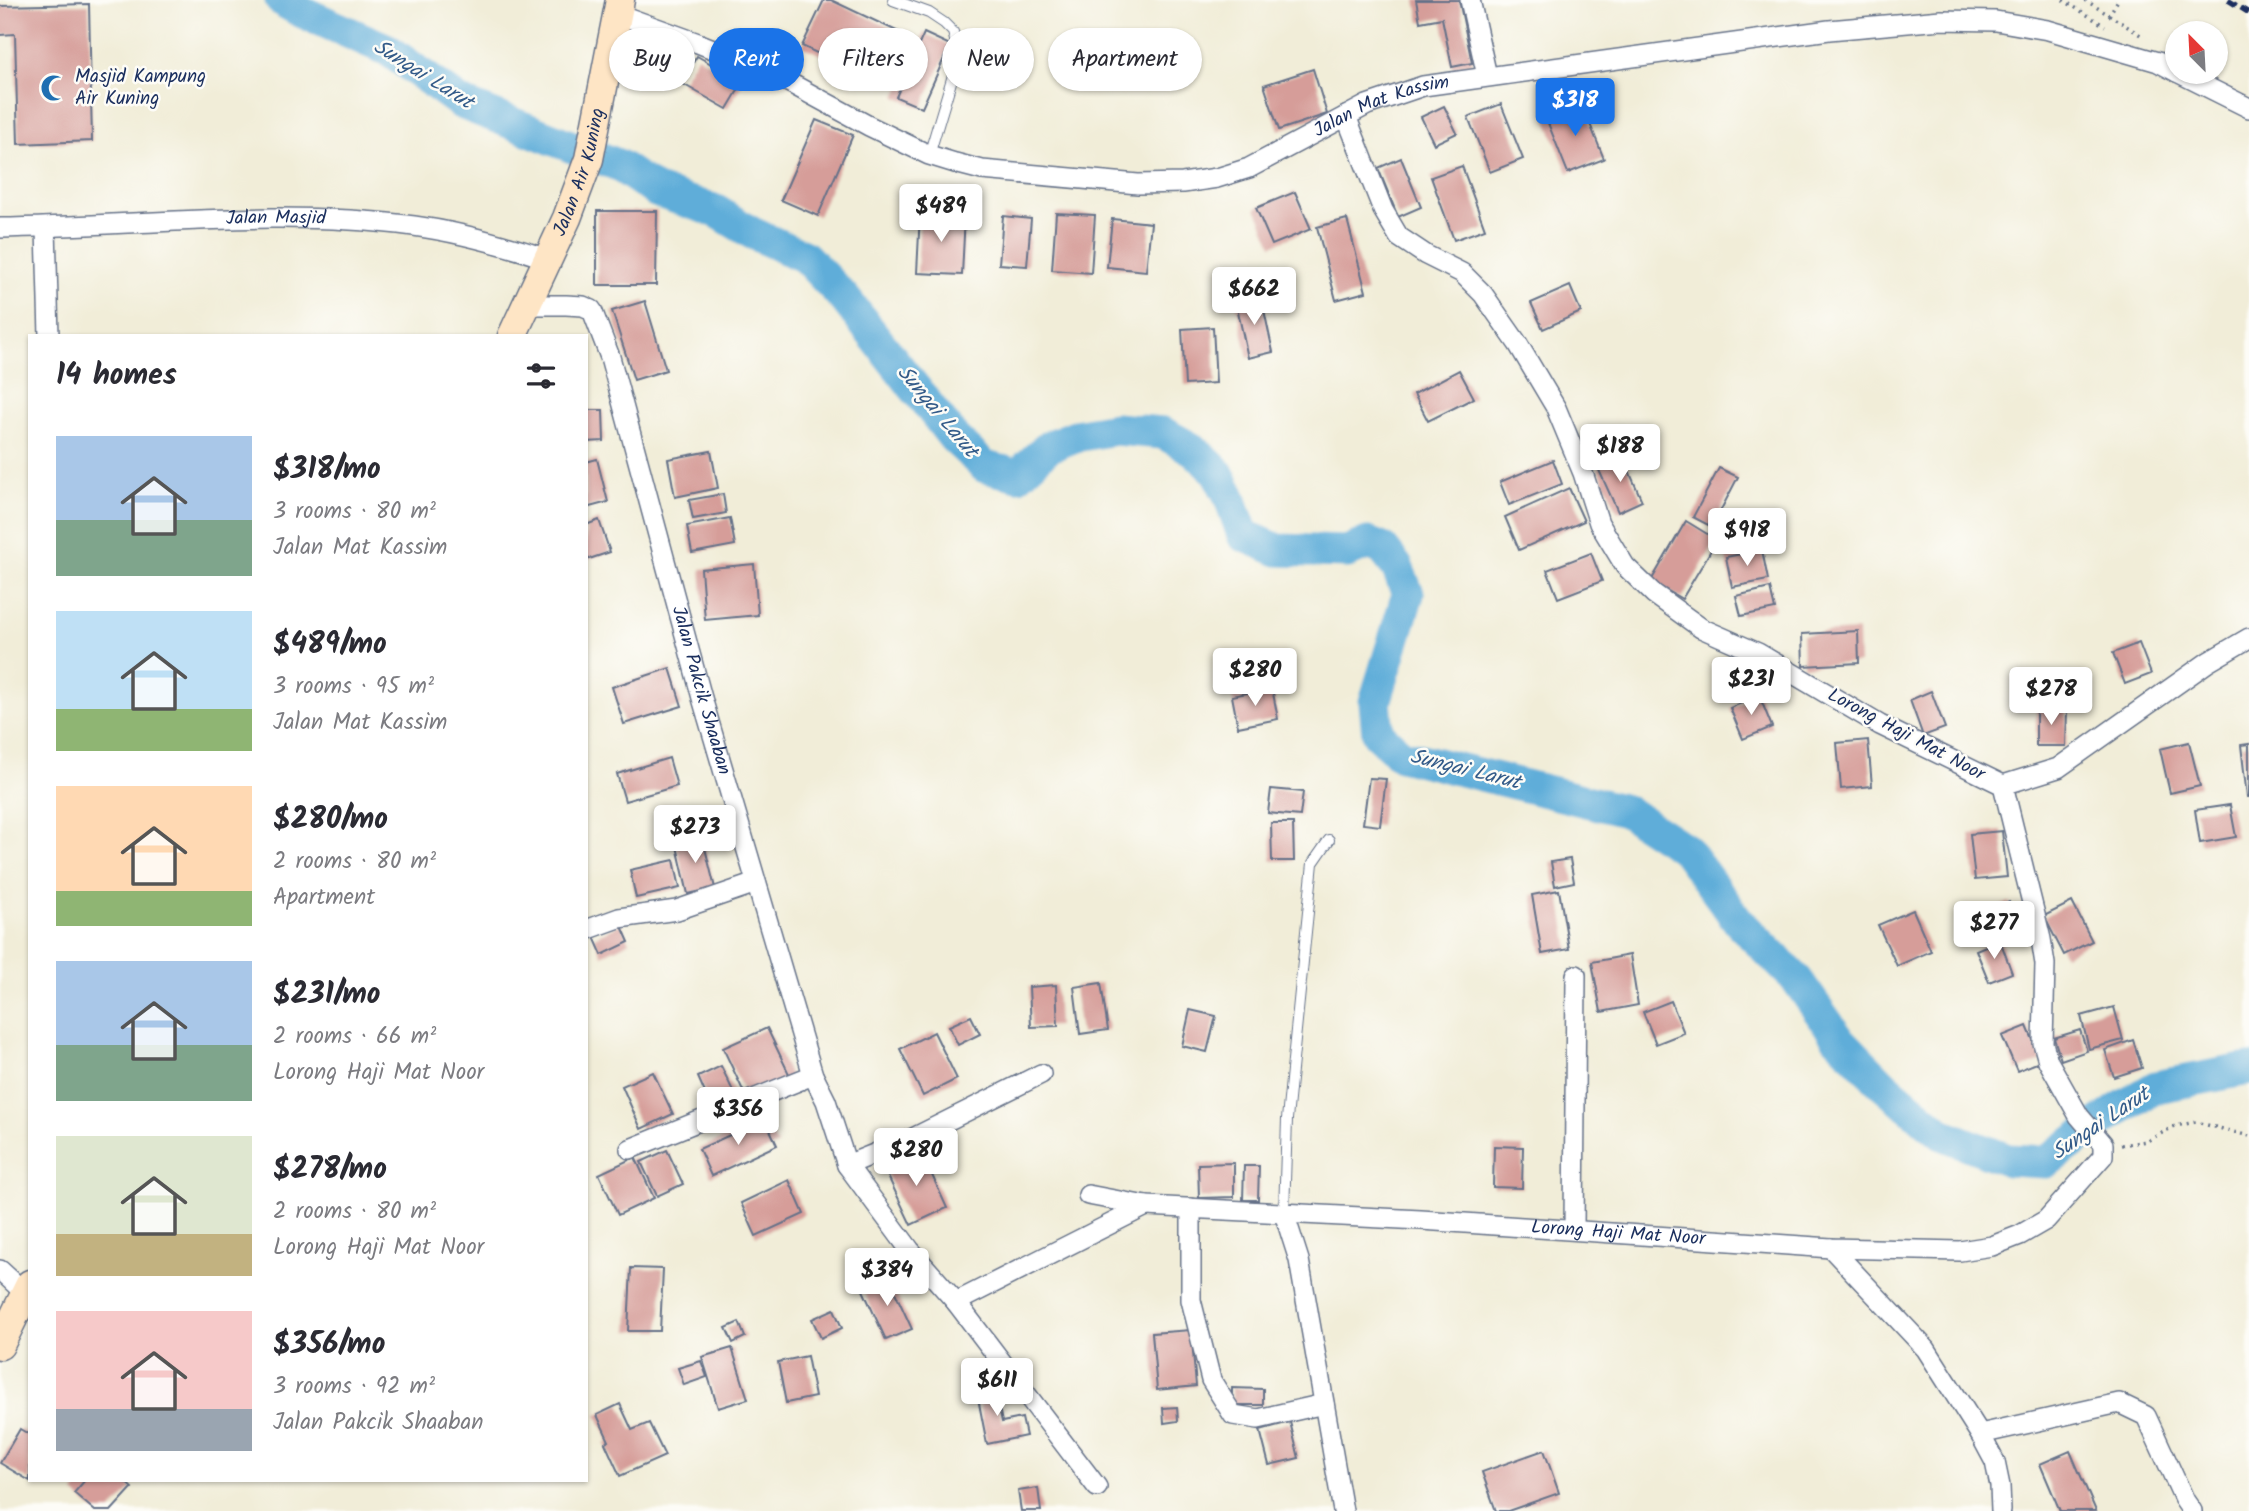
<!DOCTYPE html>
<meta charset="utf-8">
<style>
body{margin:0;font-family:Kalam,sans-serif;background:#f7f7f7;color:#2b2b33;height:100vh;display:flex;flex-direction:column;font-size:26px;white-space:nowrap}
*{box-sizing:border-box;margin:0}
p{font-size:23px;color:#7c7c81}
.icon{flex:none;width:38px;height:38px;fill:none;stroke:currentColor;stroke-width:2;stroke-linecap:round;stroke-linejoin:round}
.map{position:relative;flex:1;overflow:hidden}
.sheet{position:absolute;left:28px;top:334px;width:560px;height:1148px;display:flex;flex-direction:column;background:#fff;border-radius:0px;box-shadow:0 2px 5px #0004}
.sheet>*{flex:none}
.hud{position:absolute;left:609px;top:28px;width:665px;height:63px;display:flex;gap:14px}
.needle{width:46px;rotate:336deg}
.buttons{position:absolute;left:2165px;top:21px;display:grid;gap:14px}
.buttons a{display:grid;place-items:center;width:63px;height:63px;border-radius:50%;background:#fff;box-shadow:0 2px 5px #0004;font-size:35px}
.price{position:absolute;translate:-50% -60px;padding:0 16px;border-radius:7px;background:#fff;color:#222;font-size:23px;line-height:46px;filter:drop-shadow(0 2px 4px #0008)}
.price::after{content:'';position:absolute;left:50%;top:42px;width:21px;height:16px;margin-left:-10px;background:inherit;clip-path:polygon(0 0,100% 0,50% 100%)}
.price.selected{background:#1a73e8;color:#fff}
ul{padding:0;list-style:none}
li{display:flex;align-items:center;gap:21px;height:175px;padding:0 28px}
li span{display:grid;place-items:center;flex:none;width:196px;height:140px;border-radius:0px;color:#555}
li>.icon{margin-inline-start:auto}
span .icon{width:84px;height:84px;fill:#fffc;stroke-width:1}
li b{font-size:30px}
h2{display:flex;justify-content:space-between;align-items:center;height:84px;padding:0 28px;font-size:30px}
.chip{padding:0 24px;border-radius:32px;background:#fff;box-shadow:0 2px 5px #0004;font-size:24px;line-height:63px}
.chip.selected{background:#1a73e8;color:#fff}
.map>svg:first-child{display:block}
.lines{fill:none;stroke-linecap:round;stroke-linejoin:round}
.river{stroke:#5fadd9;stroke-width:33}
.building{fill:#d69d99}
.service-casing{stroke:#667289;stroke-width:12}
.minor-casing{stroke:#667289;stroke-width:22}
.secondary-casing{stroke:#667289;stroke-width:31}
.path{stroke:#667289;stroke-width:3.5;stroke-dasharray:2 5;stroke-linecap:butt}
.service{stroke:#fff;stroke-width:10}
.minor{stroke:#fff;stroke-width:19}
.secondary{stroke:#fee5c5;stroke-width:28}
.rail{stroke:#1b2f5e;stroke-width:5;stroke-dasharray:10 5;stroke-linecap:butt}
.labels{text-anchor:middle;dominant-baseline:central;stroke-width:5;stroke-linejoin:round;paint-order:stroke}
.poi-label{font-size:19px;fill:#1b2f5e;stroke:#fdfcf7;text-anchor:start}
.street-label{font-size:19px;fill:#1b2f5e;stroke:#fdfcf7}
.water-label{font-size:21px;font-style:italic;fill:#335b89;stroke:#fdfcf7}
</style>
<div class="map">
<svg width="2249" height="1511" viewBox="0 0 2249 1511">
<rect width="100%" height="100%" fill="#fdfcf7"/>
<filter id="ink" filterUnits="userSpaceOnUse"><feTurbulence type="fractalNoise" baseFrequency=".0143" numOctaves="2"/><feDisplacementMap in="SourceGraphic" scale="14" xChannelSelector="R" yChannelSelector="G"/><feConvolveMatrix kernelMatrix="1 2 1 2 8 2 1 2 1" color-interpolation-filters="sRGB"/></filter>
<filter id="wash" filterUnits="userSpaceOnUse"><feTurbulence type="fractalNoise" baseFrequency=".00686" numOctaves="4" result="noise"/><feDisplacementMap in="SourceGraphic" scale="28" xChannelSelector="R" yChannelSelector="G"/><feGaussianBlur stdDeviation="1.57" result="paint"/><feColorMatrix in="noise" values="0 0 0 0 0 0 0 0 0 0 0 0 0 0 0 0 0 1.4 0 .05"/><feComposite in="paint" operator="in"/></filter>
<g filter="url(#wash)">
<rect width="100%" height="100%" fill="#f1edd8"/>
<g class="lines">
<polyline class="river" points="281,0 300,11 388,50 461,103 618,165 656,191 716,211 752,233 805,257 845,299 954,438 985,467 1018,475 1048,447 1075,436 1115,429 1163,433 1194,450 1217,472 1229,495 1243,535 1278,550 1347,552 1368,543 1383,549 1397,567 1408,594 1375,702 1378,734 1401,755 1626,811 1686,850 1739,922 1797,980 1838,1038 1884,1085 1942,1134 2008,1160 2046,1162 2116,1111 2156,1087 2249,1069"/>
</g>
<g id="blocks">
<g class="building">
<polygon points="824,0 831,0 903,34 880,83 802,46"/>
<polygon points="1416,0 1459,0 1472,63 1452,67 1442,18 1420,22"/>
<polygon points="89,4 92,141 18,144 15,34 0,35 0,6"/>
<polygon points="924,33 950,45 922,108 896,97"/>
<polygon points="697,56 743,82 727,109 681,83"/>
<polygon points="1313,69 1327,114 1279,130 1264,85"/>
<polygon points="1501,104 1523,159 1490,172 1468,117"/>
<polygon points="1582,104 1604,159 1568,173 1546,118"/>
<polygon points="1444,106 1457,133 1434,144 1421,117"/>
<polygon points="816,120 853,135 818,216 781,200"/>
<polygon points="1401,158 1421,207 1398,217 1378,168"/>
<polygon points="1462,166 1485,229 1454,240 1431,177"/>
<polygon points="1295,192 1311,229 1272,245 1256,208"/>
<polygon points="597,211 657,211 656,285 597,285"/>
<polygon points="920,213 965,215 962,275 917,273"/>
<polygon points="1056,213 1095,215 1091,273 1052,270"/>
<polygon points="1003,216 1031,219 1027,266 999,264"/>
<polygon points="1112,219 1151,223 1146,271 1107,267"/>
<polygon points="1347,219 1366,292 1336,300 1317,227"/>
<polygon points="1570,286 1581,312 1543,329 1531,303"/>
<polygon points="1261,296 1273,352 1248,358 1236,302"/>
<polygon points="645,301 666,370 634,380 612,311"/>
<polygon points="1213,327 1216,383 1185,385 1182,329"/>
<polygon points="1459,370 1474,398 1428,421 1414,394"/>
<polygon points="586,410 603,410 604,441 586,442"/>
<polygon points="711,451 718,488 675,497 668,459"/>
<polygon points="1623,457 1642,501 1618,512 1598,468"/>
<polygon points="597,459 608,502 586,508 586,462"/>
<polygon points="1553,460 1562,484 1509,505 1500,482"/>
<polygon points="1719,468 1738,477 1712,527 1693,517"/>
<polygon points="1569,488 1584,521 1519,550 1505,517"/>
<polygon points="723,494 726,513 693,519 689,500"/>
<polygon points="730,518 735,545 692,553 687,526"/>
<polygon points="599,520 610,552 586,560 586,525"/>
<polygon points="1686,521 1717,540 1682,599 1651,581"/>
<polygon points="1762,550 1768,580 1732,587 1726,557"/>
<polygon points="1591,553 1602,581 1558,598 1547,570"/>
<polygon points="754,564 758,615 705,620 701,569"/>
<polygon points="1770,588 1775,609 1741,616 1736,596"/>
<polygon points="1858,631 1859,663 1803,666 1802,634"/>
<polygon points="2139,643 2151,674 2125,684 2113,653"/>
<polygon points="670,668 682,706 624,724 612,687"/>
<polygon points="1272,688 1278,719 1238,727 1232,696"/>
<polygon points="1931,691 1945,728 1923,736 1910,700"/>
<polygon points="1759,695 1772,727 1743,739 1730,708"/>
<polygon points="2036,709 2067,709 2066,746 2036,746"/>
<polygon points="1868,740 1872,786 1841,789 1837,743"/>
<polygon points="2189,742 2200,786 2170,793 2160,749"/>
<polygon points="2249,744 2249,797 2247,797 2241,745"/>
<polygon points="669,758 677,786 625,801 617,774"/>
<polygon points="1369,778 1386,779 1380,826 1363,824"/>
<polygon points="1271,789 1303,792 1300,816 1268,813"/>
<polygon points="2230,805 2236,837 2200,843 2195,810"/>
<polygon points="1271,823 1293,823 1294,861 1272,861"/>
<polygon points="2002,831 2007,877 1975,880 1970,834"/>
<polygon points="702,836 715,888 688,894 676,842"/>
<polygon points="1570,859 1574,882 1555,886 1551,862"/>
<polygon points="674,860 680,888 636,898 630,870"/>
<polygon points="1559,890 1569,949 1542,954 1532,895"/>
<polygon points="2009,902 2017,919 1975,938 1967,921"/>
<polygon points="2072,902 2092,941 2064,955 2044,916"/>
<polygon points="1913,910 1931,951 1897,966 1878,925"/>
<polygon points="621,924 629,942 602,955 594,937"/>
<polygon points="2000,940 2012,973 1989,982 1976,950"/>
<polygon points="1630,955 1638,1005 1601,1012 1592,962"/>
<polygon points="1101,983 1108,1030 1080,1034 1074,987"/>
<polygon points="1056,985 1058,1026 1031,1027 1029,987"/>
<polygon points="1671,1001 1684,1033 1656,1044 1643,1012"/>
<polygon points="2114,1007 2123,1040 2089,1049 2081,1016"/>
<polygon points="1190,1010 1216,1016 1207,1052 1182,1046"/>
<polygon points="971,1016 980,1034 958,1045 949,1026"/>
<polygon points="2027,1026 2042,1061 2017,1071 2002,1036"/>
<polygon points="767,1028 791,1078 747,1099 723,1048"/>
<polygon points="2080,1030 2087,1051 2061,1060 2054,1038"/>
<polygon points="934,1032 957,1079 923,1096 900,1049"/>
<polygon points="2133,1040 2142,1068 2114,1077 2105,1050"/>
<polygon points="721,1066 733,1091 709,1102 698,1077"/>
<polygon points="653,1072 673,1114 641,1129 622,1086"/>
<polygon points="765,1119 777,1145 711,1176 699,1149"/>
<polygon points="1494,1146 1523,1147 1522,1188 1493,1187"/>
<polygon points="667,1150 683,1184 657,1196 641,1162"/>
<polygon points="921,1151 947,1208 911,1225 884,1168"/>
<polygon points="635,1157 654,1198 618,1215 599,1174"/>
<polygon points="1234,1163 1234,1197 1199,1198 1198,1164"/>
<polygon points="1244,1166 1259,1166 1258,1200 1243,1200"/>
<polygon points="789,1180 804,1214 756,1236 741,1203"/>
<polygon points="631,1268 663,1269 660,1331 628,1331"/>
<polygon points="888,1277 912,1329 886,1340 862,1288"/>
<polygon points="834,1309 842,1328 821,1338 812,1319"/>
<polygon points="739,1322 745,1337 733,1343 726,1328"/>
<polygon points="1191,1330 1196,1386 1157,1390 1152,1333"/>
<polygon points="732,1348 748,1399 718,1408 702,1357"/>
<polygon points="807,1356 815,1397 786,1403 778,1362"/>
<polygon points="701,1361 707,1377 684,1385 678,1368"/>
<polygon points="994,1384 1002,1422 1022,1418 1026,1436 987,1444 976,1388"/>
<polygon points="1232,1388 1263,1389 1263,1405 1232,1405"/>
<polygon points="620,1404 632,1430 649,1423 665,1456 620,1476 605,1443 609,1441 597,1415"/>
<polygon points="1177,1407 1178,1421 1164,1423 1163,1408"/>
<polygon points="1290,1422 1299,1458 1269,1465 1260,1430"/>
<polygon points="20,1429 30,1435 30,1481 0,1463"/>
<polygon points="1544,1450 1559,1493 1508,1511 1496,1511 1482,1472"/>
<polygon points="2070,1451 2096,1511 2060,1511 2040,1464"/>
<polygon points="85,1480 123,1480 132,1488 111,1511 95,1511 74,1493"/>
<polygon points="1038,1488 1041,1511 1021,1511 1018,1491"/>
</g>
</g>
</g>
<g filter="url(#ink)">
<use href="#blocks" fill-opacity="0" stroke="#667289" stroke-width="2"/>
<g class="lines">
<g class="service-casing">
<g id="service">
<polyline points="893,0 929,13 944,23 953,32 956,44 957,62 929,155"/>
<polyline points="1284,1213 1287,1119 1313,863 1329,840"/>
</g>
</g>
<g class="minor-casing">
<g id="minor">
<polyline points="1470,0 1487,76"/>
<path id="s1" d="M 618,14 L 698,43 L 768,71 L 869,126 L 929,155 L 955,163 L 982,170 L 1138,184 L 1183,183 L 1217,178 L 1249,168 L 1367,105 L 1423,86 L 1829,30 L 1941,20 L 1996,21 L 2048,30 L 2158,62 L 2177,72"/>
<polyline points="2177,72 2249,108"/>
<path id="s2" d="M 0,228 C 138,226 277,208 414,226 C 459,232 505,245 548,259"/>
<polyline points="46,228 49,336"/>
<path id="s3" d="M 527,305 L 566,305 L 583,306 L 592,310 L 610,357 L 702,698 L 813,1075 L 826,1101 L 847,1165 L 910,1250 L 956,1302 L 1097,1487"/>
<polyline points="2003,785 2058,768 2208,662 2249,638"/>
<polyline points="586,930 619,918 677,910 756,883"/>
<polyline points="630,1149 813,1075"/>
<polyline points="847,1165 911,1139 1041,1074"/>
<path id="s4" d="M 1088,1195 L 1146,1206 L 1421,1220 L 1831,1248 L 1960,1251 L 1992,1246 L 2020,1235 L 2046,1220 L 2103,1156 L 2103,1144 L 2079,1116 L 2048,1061 L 2043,1043 L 2045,964 L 2041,939 L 2003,785 L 1880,725 L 1758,653 L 1701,628 L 1654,594 L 1625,566 L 1599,523 L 1583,473 L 1556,408 L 1518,344 L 1483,294 L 1462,273 L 1426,255 L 1399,237 L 1383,210 L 1346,116"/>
<polyline points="1191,1208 1191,1300 1211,1380 1233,1415 1258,1419 1324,1404"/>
<polyline points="1284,1213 1299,1260 1343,1511"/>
<polyline points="1574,1229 1576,975"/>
<polyline points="1831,1248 1926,1349 1980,1434 1995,1462 2000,1486 2001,1511"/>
<polyline points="0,1270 25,1293"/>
<polyline points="956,1302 1146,1206"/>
<polyline points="1980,1434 2119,1403 2146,1416 2185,1501 2192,1511"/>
</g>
</g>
<g class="secondary-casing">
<g id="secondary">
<path id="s5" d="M 512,336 L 567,218 L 589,159 L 620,0"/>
<polyline points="0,1345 30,1284"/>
</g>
</g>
<g class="path">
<polyline points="2063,0 2105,26"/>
<polyline points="2085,0 2109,15 2118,0"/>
<polyline points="2109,15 2142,36"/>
<polyline points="2121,1145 2147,1141 2175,1126 2196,1122 2249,1136"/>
</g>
<use href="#service" class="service"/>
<use href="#minor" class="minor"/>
<use href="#secondary" class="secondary"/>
<polyline class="rail" points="2228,0 2249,13"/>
</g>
</g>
<defs>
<g id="mosque-bare" transform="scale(2.1)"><path d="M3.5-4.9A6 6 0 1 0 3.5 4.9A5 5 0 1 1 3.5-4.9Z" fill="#1f6fb2" stroke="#fdfcf7" stroke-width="2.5" paint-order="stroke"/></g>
</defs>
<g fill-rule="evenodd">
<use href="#mosque-bare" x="54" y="88"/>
</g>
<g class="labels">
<g class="poi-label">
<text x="75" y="77">Masjid Kampung<tspan x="75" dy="22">Air Kuning</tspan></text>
</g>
<g class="street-label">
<text stroke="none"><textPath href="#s1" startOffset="814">Jalan Mat Kassim</textPath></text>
<text stroke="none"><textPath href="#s5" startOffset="178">Jalan Air Kuning</textPath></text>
<text stroke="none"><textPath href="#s2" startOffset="276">Jalan Masjid</textPath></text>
<text stroke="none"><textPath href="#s3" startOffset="462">Jalan Pakcik Shaaban</textPath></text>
<text transform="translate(1906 735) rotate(28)">Lorong Haji Mat Noor</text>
<text stroke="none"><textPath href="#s4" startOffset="532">Lorong Haji Mat Noor</textPath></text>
</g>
<g class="water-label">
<text transform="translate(423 75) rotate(32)">Sungai Larut</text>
<text transform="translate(937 412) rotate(50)">Sungai Larut</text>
<text transform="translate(1465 770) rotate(14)">Sungai Larut</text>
<text transform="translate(2101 1124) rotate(-34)">Sungai Larut</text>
</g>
</g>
</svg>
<div class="buttons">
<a><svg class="needle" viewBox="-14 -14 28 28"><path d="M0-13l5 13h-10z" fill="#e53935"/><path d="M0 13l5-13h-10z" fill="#7c7c81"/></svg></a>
</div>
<b class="price selected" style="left:1575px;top:138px">$318</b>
<b class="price" style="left:941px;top:244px">$489</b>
<b class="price" style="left:1254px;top:327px">$662</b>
<b class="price" style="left:1620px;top:484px">$188</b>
<b class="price" style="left:1747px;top:568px">$918</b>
<b class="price" style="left:1255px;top:708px">$280</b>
<b class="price" style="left:1751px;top:717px">$231</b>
<b class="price" style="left:2051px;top:727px">$278</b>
<b class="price" style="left:695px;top:865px">$273</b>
<b class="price" style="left:1994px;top:961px">$277</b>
<b class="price" style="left:738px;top:1147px">$356</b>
<b class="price" style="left:916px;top:1188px">$280</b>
<b class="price" style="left:887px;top:1308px">$384</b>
<b class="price" style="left:997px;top:1418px">$611</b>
<div class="hud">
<a class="chip">Buy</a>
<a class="chip selected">Rent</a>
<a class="chip">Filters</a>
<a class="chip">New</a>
<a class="chip">Apartment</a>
</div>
<section class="sheet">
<h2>14 homes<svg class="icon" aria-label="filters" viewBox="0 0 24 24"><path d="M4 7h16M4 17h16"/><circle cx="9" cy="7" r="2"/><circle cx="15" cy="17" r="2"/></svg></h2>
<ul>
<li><span style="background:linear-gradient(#a9c7e8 60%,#7fa58c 0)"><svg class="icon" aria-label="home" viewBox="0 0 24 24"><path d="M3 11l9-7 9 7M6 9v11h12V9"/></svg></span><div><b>$318/mo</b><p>3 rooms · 80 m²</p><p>Jalan Mat Kassim</p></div></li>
<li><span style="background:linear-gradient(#bfe0f5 70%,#8fb573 0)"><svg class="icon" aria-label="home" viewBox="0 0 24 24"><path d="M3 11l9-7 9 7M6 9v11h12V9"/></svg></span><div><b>$489/mo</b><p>3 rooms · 95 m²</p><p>Jalan Mat Kassim</p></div></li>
<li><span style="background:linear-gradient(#ffd9b3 75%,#8fb573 0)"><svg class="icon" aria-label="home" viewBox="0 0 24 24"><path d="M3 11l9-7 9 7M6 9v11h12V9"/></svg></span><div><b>$280/mo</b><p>2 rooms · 80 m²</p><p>Apartment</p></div></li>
<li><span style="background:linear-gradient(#a9c7e8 60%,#7fa58c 0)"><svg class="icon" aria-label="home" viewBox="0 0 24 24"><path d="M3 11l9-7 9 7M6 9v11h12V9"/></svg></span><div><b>$231/mo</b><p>2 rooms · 66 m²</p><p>Lorong Haji Mat Noor</p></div></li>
<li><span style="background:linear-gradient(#dfe7d0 70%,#c2b280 0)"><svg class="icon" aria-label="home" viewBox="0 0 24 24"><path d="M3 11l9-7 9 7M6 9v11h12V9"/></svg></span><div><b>$278/mo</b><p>2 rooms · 80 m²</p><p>Lorong Haji Mat Noor</p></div></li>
<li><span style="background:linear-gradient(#f6c9c9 70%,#9aa5b1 0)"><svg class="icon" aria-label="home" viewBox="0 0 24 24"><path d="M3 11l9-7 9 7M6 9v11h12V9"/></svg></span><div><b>$356/mo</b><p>3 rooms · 92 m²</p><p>Jalan Pakcik Shaaban</p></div></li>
</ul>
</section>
</div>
